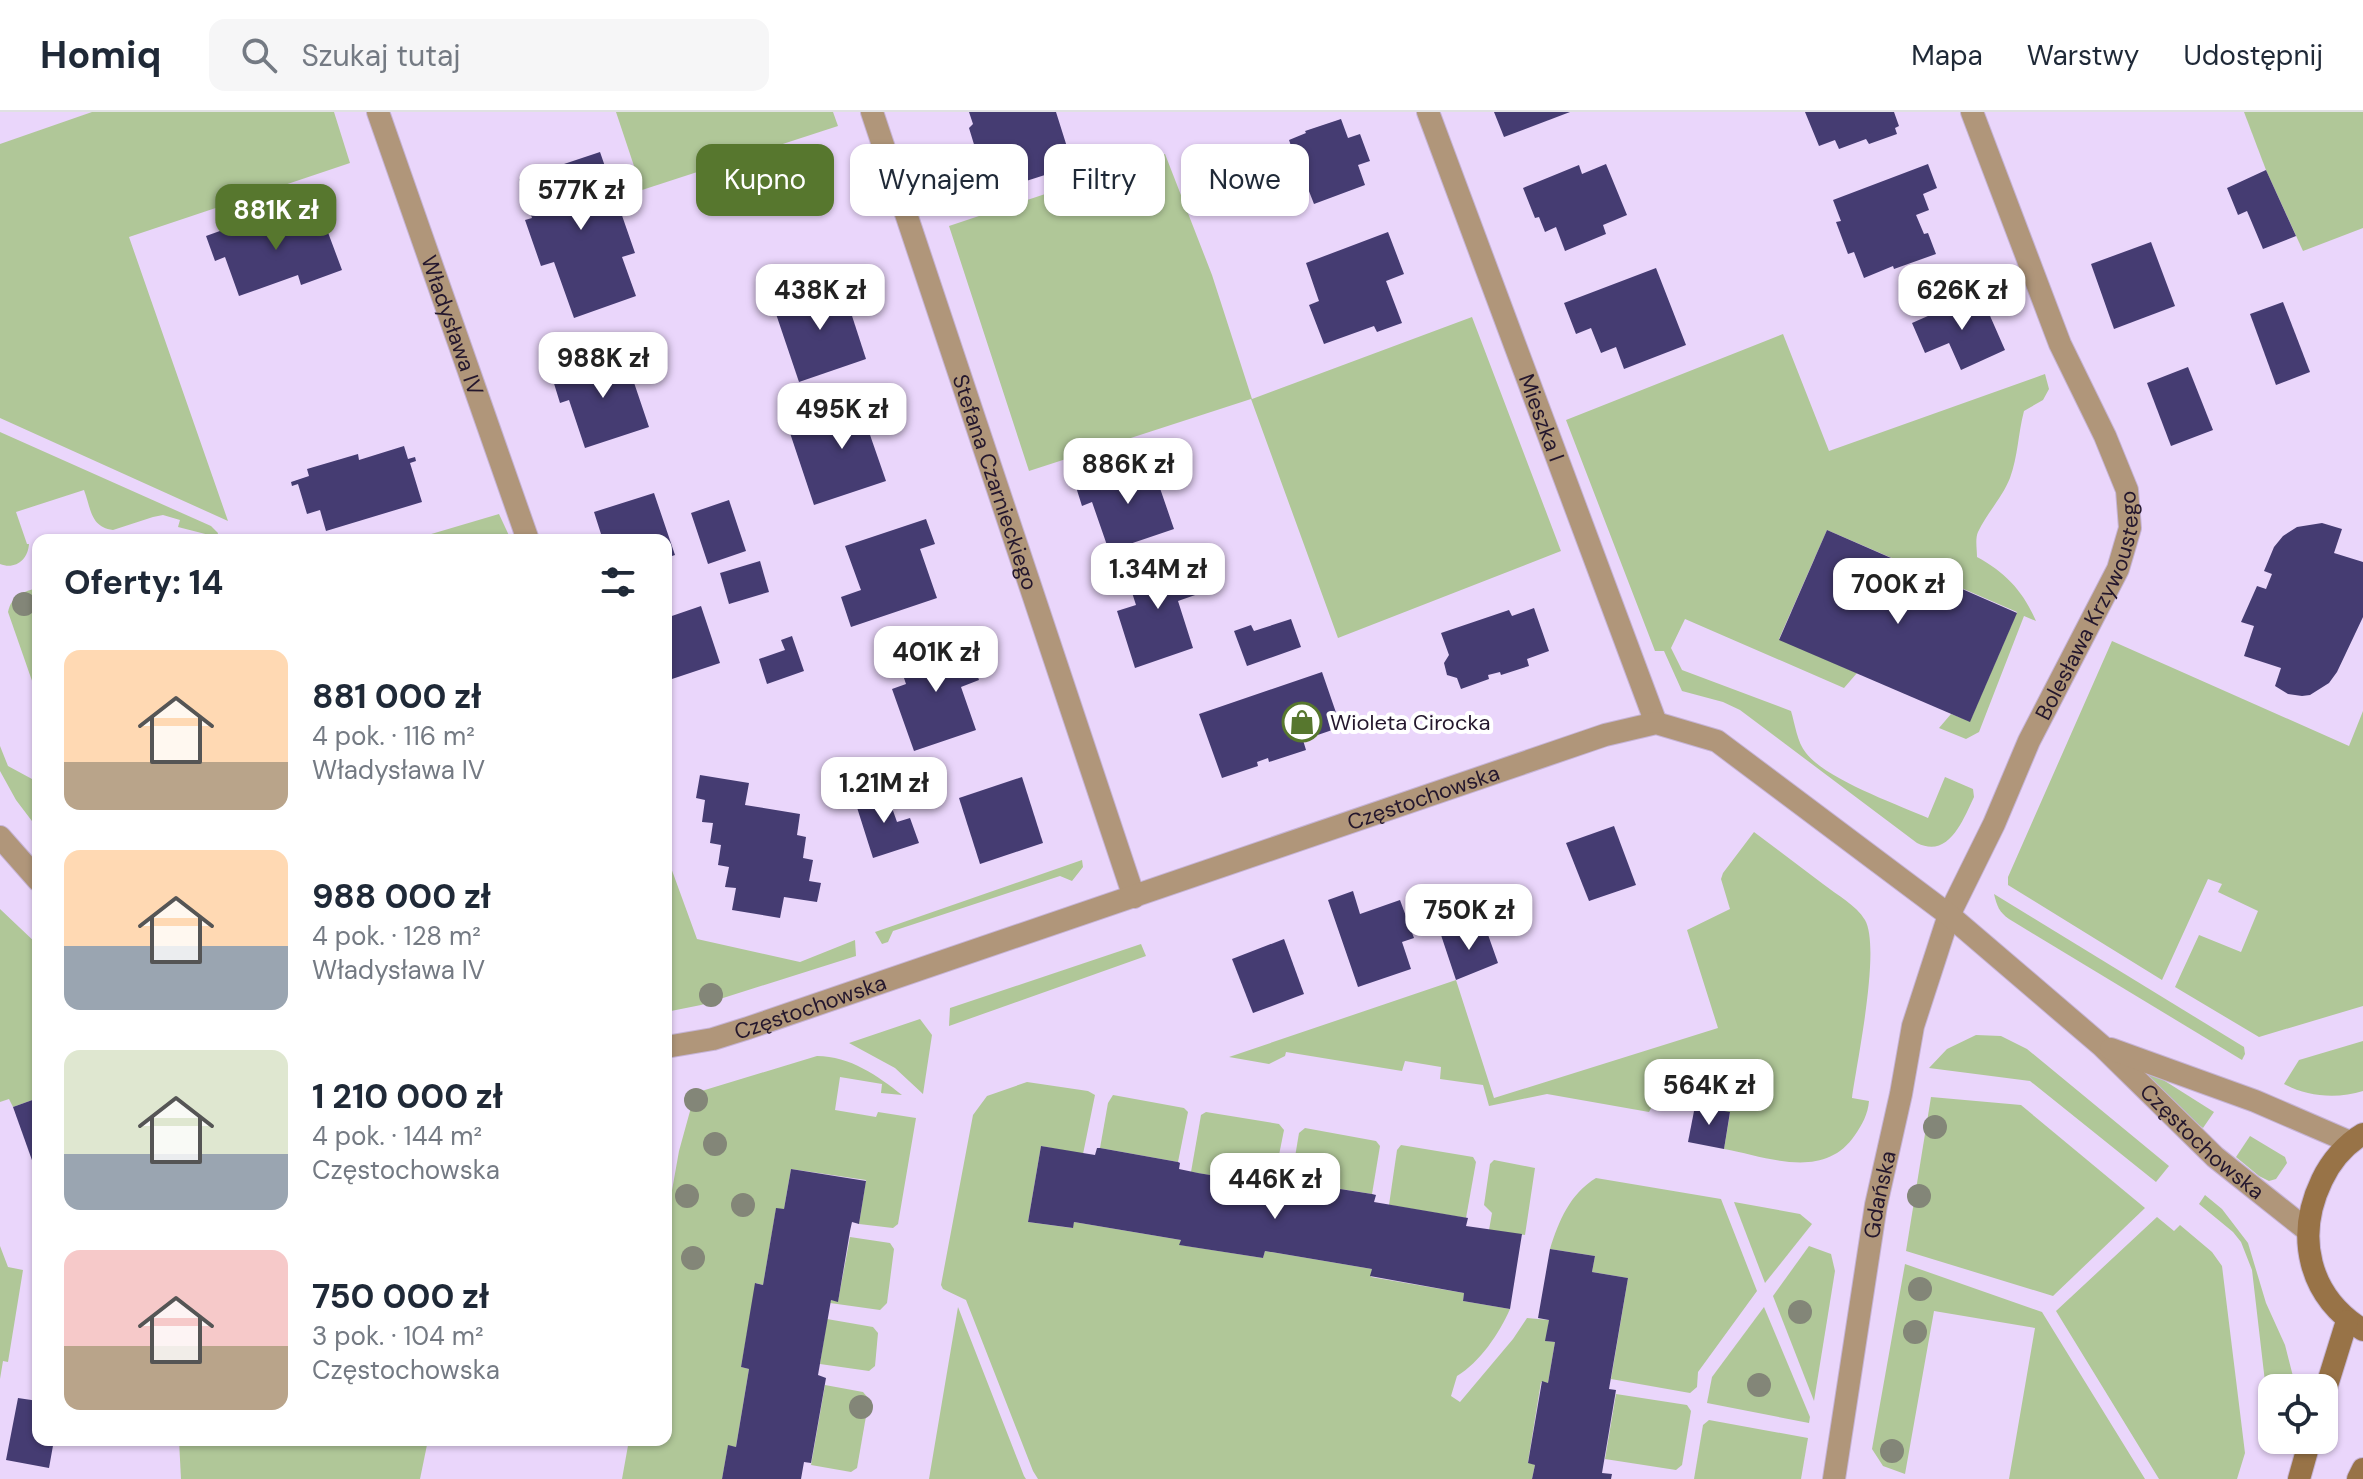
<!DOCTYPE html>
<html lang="pl">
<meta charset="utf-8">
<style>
body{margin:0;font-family:"DM Sans",sans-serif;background:#f6f6f7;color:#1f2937;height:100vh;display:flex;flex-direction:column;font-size:30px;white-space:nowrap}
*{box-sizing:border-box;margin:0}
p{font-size:26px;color:#747a83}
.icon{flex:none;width:44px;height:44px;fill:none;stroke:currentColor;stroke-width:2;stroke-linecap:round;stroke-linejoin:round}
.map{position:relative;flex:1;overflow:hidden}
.side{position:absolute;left:32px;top:422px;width:640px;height:912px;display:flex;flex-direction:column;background:#fff;border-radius:16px;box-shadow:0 2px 6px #0004}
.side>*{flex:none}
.hud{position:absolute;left:696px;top:32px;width:760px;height:72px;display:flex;gap:16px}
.fabs{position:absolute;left:2258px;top:1262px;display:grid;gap:16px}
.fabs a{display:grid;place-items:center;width:80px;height:80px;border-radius:16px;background:#fff;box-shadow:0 2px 6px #0004;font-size:40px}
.price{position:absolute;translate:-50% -68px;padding:0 18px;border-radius:16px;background:#fff;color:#222;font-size:26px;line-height:52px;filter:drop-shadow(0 2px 4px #0008)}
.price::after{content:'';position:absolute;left:50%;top:48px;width:24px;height:18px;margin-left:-12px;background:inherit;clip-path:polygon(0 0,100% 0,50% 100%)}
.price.active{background:#57772e;color:#fff}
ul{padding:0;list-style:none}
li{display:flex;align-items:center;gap:24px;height:200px;padding:0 32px}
li span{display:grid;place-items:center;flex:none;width:224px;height:160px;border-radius:16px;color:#555}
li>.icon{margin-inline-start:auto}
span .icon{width:96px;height:96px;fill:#fffc;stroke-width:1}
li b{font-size:34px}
h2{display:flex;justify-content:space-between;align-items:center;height:96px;padding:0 32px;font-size:34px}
.pill{padding:0 28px;border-radius:16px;background:#fff;box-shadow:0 2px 6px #0004;font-size:28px;line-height:72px}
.pill.active{background:#57772e;color:#fff}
header{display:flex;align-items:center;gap:48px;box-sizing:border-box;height:112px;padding:0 40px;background:#fff;border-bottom:2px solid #e0e1e3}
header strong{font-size:38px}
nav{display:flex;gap:44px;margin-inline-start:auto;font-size:28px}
.search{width:560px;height:72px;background:#f6f6f7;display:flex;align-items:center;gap:20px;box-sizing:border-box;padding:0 28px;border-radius:16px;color:#747a83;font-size:30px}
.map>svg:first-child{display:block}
.green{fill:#b0c798}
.building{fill:#453c72}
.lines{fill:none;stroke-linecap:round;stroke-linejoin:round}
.minor-casing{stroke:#c6b4d6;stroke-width:24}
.tertiary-casing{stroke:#c6b4d6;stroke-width:24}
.secondary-casing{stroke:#c6b4d6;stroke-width:24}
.minor{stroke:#b0967a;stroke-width:22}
.tertiary{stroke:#b0967a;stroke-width:22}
.secondary{stroke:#987347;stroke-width:22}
.tree{fill:#838678}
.labels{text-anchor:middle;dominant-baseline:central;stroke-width:8;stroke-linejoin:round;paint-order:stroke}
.street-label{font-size:22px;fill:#24172d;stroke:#fff}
.poi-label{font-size:22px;fill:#24172d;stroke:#fff;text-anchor:start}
</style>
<header>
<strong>Homiq</strong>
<div class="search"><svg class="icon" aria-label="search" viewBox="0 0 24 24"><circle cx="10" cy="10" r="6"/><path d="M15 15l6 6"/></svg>Szukaj tutaj</div>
<nav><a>Mapa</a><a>Warstwy</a><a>Udostępnij</a></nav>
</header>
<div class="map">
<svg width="2363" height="1367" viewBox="0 0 2363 1367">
<rect width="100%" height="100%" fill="#ead6fb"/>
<g class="green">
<polygon points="92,0 334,0 350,51 129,125 228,409 0,306 0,32"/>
<polygon points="616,0 833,0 838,14 642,78"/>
<polygon points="2244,0 2363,0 2363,116 2303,139 2266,58"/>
<polygon points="1165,42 1212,163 1252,287 1472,205 1561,439 1338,526 1251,287 1029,359 949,114"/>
<path d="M 1783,222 L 1829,339 L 2045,262 L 2049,277 L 2043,288 L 2024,299 C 2018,322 2018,344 2010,366 C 2002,386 1987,401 1978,420 C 1975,427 1977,437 1977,445 C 2006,461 2023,479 2036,509 L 2024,504 L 1979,620 L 1966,627 L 1939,616 L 1951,602 L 1970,609 L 2017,500 L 1827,418 L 1779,527 L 1857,561 L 1844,576 L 1685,507 L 1671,536 L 1682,558 L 1791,599 C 1795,612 1797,630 1806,641 C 1826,667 1896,692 1928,706 L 1945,665 L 1973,677 L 1974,685 C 1963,708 1949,747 1917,731 L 1740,598 L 1723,590 L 1682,579 L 1664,539 L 1655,539 L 1566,308 Z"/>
<path d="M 0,320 L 211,414 L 218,421 L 217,425 L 178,415 L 180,408 L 163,403 L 153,405 L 113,418 C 90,415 91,396 84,378 L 16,400 L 27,432 L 29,432 C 28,448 15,458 0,452 Z"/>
<polygon points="499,402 511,428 411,428"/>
<path d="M 38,476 L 38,586 L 8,500 C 11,484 24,479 38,476 Z"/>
<polygon points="2112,529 2349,634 2363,599 2363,894 2259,925 2175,875 2199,823 2241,840 2258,799 2218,780 2222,772 2208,767 2162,868 2008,773 2008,765"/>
<polygon points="0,634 8,654 32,667 38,668 38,717 16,688 0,659"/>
<path d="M 1754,720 C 1777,737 1800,755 1823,772 C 1837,783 1856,793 1865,808 C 1881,836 1857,949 1852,986 L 1869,989 C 1868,1002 1862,1013 1855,1023 C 1824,1069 1768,1045 1724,1037 L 1730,1001 L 1690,993 L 1696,959 L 1662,954 L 1659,970 L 1685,975 L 1682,990 L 1657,985 L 1649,1000 L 1547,982 L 1489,994 L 1483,973 L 1440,967 L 1441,955 L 1405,949 L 1402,959 L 1286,940 L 1285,944 L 1269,952 L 1229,945 L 1456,868 L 1494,986 L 1718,916 L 1687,818 L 1730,797 L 1721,767 L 1723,761 Z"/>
<polygon points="666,742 697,827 800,850 855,828 856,844 701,893 666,900"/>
<polygon points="1082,748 1083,755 1072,769 1060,764 893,819 888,830 882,832 875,820"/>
<path d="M 1994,782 L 2244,935 L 2245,942 L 2242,948 L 2009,807 C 1999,800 1997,794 1994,782 Z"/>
<polygon points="0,797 38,833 38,986 13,995 9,987 0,990"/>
<polygon points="1141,832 1146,844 949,914 950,896"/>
<polygon points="920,907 932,923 923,982 895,956 849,931"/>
<polygon points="1976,923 2001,924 2027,937 2169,1054 2156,1070 2030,969 1929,956 1947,937"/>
<path d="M 2363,929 L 2363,979 C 2338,987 2307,985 2284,972 L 2299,948 Z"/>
<path d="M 817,944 C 850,944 878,964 902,983 L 881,981 L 882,972 L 840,965 L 835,998 L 876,1005 L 878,1000 L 916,1006 L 898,1112 L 893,1116 L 859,1112 L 866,1068 L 791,1057 L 784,1097 L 776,1097 L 763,1173 L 756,1171 L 741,1255 L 749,1257 L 736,1335 L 728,1334 L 722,1367 L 622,1367 L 629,1328 L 666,1328 L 666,1112 L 679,1039 L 695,981 Z"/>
<polygon points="2138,952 2214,1000 2203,1016 2178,997 2134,953"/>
<path d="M 1027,970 L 1088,979 L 1095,983 L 1083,1042 L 1041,1034 L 1028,1110 L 1072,1116 L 1074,1110 L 1181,1128 L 1180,1133 L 1263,1146 L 1265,1139 L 1372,1157 L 1371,1165 L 1464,1181 L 1463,1189 L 1510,1197 C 1499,1222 1480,1250 1457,1264 L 1451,1284 L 1460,1290 L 1513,1227 L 1527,1206 L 1549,1208 L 1546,1229 L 1555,1230 L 1548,1271 L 1541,1270 L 1528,1350 L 1535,1353 L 1532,1367 L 1038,1367 L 1033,1359 L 966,1188 L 943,1177 L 941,1173 L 973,1003 L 987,984 Z"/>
<polygon points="1113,983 1184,996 1188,1000 1178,1050 1100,1036 1108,991"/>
<polygon points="1931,985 2021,993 2145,1096 2053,1184 1906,1139"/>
<polygon points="1206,1000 1279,1012 1284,1018 1273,1073 1191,1060 1201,1003"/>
<polygon points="1305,1016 1376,1029 1380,1034 1372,1082 1291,1069 1299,1021"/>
<polygon points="2250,1024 2285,1045 2287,1051 2276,1067 2269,1069 2259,1064 2236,1045"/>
<polygon points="1401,1033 1473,1045 1476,1050 1466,1106 1389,1093 1397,1038"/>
<polygon points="1494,1048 1535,1056 1525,1123 1489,1118 1492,1101 1484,1093 1490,1052"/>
<path d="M 1596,1066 L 1721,1087 L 1757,1179 L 1698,1260 L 1697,1275 L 1690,1281 L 1611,1267 L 1628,1166 L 1592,1160 L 1595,1144 L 1550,1137 C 1559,1108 1570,1082 1596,1066 Z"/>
<polygon points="2205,1083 2222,1097 2248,1131 2266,1191 2285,1233 2296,1276 2272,1276 2272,1290 2267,1287 2252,1158 2241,1130 2233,1120 2199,1092"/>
<polygon points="1734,1090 1800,1102 1812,1112 1765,1171"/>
<polygon points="2157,1105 2174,1119 2180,1113 2212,1140 2222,1154 2245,1341 2237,1367 2159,1367 2056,1199"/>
<polygon points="850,1125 890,1131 894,1137 887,1191 880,1198 830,1191 831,1188 838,1189"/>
<polygon points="0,1134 8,1155 23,1158 8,1250 3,1249 0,1267"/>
<polygon points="1809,1134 1831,1142 1835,1159 1814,1289 1773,1184"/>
<polygon points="1905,1152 2042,1200 2145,1367 2009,1367 2035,1216 1934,1199 1905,1362 1883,1354 1872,1337"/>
<polygon points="958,1195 1024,1364 1026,1367 929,1367"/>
<polygon points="1764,1195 1810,1305 1809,1311 1707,1291 1712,1265"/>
<polygon points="827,1207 873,1215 878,1221 875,1254 869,1259 820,1252"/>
<polygon points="825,1273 863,1280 869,1287 857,1356 851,1360 811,1353"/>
<polygon points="1616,1282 1687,1293 1691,1299 1682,1353 1676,1358 1605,1347"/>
<polygon points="1709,1308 1808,1326 1801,1367 1694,1367 1703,1313"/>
<polygon points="179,1328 428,1328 420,1367 181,1367"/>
</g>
<g class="building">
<polygon points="969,0 1056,0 1073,54 989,81 986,73 992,71 988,61 983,62 969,16 973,12"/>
<polygon points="1494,0 1570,0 1504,25"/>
<polygon points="1805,0 1894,0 1899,14 1895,16 1897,22 1869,32 1866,27 1839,37 1835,28 1819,34"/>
<polygon points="1341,7 1348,26 1360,22 1370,49 1358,53 1365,73 1314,92 1305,69 1292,64 1297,51 1289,28 1306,21 1305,19"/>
<polygon points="600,40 635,141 622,145 636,184 574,206 554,150 541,154 525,108 532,106 519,67"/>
<polygon points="1606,52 1627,103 1603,113 1606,122 1565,139 1556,115 1545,120 1539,105 1535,106 1523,76 1579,53 1582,62"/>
<polygon points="1928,52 1937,76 1923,82 1929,98 1916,103 1924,122 1928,121 1936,142 1894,157 1893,154 1864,166 1854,140 1848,142 1836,110 1841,109 1833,88"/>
<polygon points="2266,58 2296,124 2263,137 2247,99 2238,103 2227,76"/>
<polygon points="320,99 342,158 301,173 298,163 239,184 225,145 215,149 206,124 264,103 269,117"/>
<polygon points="1388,120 1404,162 1386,169 1402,211 1377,220 1374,214 1324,232 1309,193 1319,189 1306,151"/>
<polygon points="2151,130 2175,194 2114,217 2091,152"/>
<polygon points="1656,156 1686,233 1624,257 1616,235 1601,241 1591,216 1576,222 1564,191"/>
<polygon points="841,170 866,247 799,270 773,193"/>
<polygon points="1980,181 2005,238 1961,258 1949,231 1925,241 1912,211"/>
<polygon points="2283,190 2310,260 2276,273 2250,202"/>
<polygon points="624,241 649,315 585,336 569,288 560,291 552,265"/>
<polygon points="2188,255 2213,318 2171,334 2147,271"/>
<polygon points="886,285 895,312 869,320 886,369 814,393 789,318"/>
<polygon points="404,334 408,347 415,345 416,349 410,351 422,390 326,419 320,398 307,402 298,372 292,374 291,370 309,364 307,357 358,342 359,348"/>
<polygon points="1151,350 1174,417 1109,439 1092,390 1082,394 1076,375"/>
<polygon points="654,381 675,443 666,446 666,428 596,428 595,424 601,422 594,400"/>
<polygon points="729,388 746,439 708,452 691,401"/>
<polygon points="926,407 935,432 920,437 937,486 851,515 841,485 861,478 845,434"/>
<polygon points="2322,411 2342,417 2334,441 2363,450 2363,505 2337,560 2329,571 2310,583 2302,584 2288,582 2275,574 2281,556 2244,544 2254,514 2241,510 2257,474 2266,477 2272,462 2264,459 2274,435 2283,424 2297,415"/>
<polygon points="1827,418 2017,501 1970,610 1779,528"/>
<polygon points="1184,442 1198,482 1178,489 1193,536 1135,556 1117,499 1136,493 1126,462"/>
<polygon points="760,449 769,480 729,492 720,461"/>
<polygon points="701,494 720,551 666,569 666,506"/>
<polygon points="1534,496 1549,539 1527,547 1529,554 1501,563 1500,560 1488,563 1489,567 1461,577 1457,566 1447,563 1444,551 1449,543 1441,521 1509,498 1512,504"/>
<polygon points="1291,507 1301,535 1247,554 1234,519 1251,513 1254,519"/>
<polygon points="792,524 804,559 767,572 759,547 785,538 781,528"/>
<polygon points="964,525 979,568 961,575 976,618 914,639 892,577 906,572 898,548"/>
<polygon points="1322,560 1341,615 1303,628 1306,638 1269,650 1268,646 1257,650 1258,654 1222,666 1199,602"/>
<polygon points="700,663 749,671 745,693 800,702 797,723 806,725 803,746 813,748 809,769 821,771 817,790 784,785 780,806 732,798 736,776 725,775 729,755 718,753 721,733 710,731 713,711 702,710 705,688 696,686"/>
<polygon points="1022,665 1043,731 980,752 959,686"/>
<polygon points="885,676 897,710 910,706 919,731 873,746 854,686"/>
<polygon points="1614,714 1636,773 1589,789 1566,731"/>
<polygon points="1353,779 1360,802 1400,788 1414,826 1402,830 1411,857 1358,875 1328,788"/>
<polygon points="1465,815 1469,823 1486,817 1498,851 1456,868 1441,823"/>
<polygon points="1284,827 1304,882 1253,901 1232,847"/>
<polygon points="38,986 38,1065 13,995"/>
<polygon points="1695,994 1730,1000 1724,1037 1688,1030"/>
<polygon points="1041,1034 1095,1043 1097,1036 1100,1036 1178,1050 1180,1051 1179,1057 1198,1061 1288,1076 1289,1069 1372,1082 1376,1083 1374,1090 1468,1106 1466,1114 1522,1122 1510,1197 1463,1189 1464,1181 1370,1164 1372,1157 1265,1139 1263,1146 1179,1133 1181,1128 1074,1110 1073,1116 1028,1110"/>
<polygon points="791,1057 866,1069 859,1112 852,1110 850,1119 838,1190 831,1188 818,1263 826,1266 811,1351 804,1350 801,1367 722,1367 728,1333 736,1335 749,1257 741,1255 755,1171 763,1173 776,1096 784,1097"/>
<polygon points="1550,1137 1595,1144 1592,1160 1628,1166 1609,1277 1616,1278 1602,1361 1612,1362 1611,1367 1532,1367 1535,1353 1528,1351 1542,1269 1548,1271 1555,1230 1545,1229 1549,1208 1538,1206"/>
<polygon points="18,1286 38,1289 38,1328 54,1328 49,1356 6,1348"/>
</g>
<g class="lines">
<g class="minor-casing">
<g id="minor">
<path id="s1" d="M 378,0 L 528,428"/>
<path id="s2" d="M 872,0 L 1134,785"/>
<path id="s3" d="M 1428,0 L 1656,611"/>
<path id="s4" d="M 1834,1367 L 1876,1093 L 1901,982 L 1913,914 L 1949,803 L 1994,712 L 2029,629 L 2118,457 L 2130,416 L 2127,378 L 2105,324 L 2060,232 L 1972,0"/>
</g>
</g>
<g class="tertiary-casing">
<g id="tertiary">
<polyline points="0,725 38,768"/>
<path id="s5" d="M 666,935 L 713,927 L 748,916 L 1605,623 L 1656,611 L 1717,629 L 1949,803 L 2102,934 L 2215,1045 L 2307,1118"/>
<polyline points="2111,937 2255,989 2350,1030"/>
</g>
</g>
<g class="secondary-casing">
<g id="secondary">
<path d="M 2363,1022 C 2346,1032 2331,1049 2322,1068 C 2295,1124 2308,1184 2363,1218"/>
<polyline points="2324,1283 2347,1209"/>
<polyline points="2299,1367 2310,1328"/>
<polyline points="2358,1367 2363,1357"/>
</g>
</g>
<use href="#minor" class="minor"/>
<use href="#tertiary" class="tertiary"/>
<use href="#secondary" class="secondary"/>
</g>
<g class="tree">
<circle cx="24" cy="492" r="12"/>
<circle cx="711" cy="883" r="12"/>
<circle cx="696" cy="988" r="12"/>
<circle cx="1935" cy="1015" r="12"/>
<circle cx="715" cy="1032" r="12"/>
<circle cx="687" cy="1084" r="12"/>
<circle cx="1919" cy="1084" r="12"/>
<circle cx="743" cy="1093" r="12"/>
<circle cx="693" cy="1146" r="12"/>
<circle cx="1920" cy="1177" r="12"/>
<circle cx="1800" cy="1200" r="12"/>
<circle cx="1915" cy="1220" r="12"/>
<circle cx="1759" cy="1273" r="12"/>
<circle cx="861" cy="1295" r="12"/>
<circle cx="1892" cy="1339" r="12"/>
</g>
<defs>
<g id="shop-ring" transform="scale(2)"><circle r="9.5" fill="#fff" stroke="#57772e" stroke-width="1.5"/><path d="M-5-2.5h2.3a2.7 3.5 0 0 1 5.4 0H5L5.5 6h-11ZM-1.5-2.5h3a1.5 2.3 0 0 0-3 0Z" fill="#57772e"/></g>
</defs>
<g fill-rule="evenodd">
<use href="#shop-ring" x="1302" y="610"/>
</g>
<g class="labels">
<g class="street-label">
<text stroke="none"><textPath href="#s1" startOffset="226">Władysława IV</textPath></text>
<text stroke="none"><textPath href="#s3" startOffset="326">Mieszka I</textPath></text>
<text stroke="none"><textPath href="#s2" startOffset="390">Stefana Czarnieckiego</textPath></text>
<text stroke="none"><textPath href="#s4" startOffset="918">Bolesława Krzywoustego</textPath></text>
<text stroke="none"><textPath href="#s5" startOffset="798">Częstochowska</textPath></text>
<text stroke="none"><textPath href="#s5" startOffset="150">Częstochowska</textPath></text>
<text stroke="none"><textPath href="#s5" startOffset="1736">Częstochowska</textPath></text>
<text stroke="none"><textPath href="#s4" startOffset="288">Gdańska</textPath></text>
</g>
<g class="poi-label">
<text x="1330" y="610">Wioleta Cirocka</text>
</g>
</g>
</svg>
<div class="fabs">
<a><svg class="icon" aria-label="locate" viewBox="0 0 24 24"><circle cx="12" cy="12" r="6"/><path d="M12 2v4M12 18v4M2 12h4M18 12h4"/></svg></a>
</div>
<b class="price" style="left:581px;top:120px">577K zł</b>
<b class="price active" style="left:276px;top:140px">881K zł</b>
<b class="price" style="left:820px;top:220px">438K zł</b>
<b class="price" style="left:1962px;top:220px">626K zł</b>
<b class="price" style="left:603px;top:288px">988K zł</b>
<b class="price" style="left:842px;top:339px">495K zł</b>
<b class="price" style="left:1128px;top:394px">886K zł</b>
<b class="price" style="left:1158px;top:499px">1.34M zł</b>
<b class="price" style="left:1898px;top:514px">700K zł</b>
<b class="price" style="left:936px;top:582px">401K zł</b>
<b class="price" style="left:884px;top:713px">1.21M zł</b>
<b class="price" style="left:1469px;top:840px">750K zł</b>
<b class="price" style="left:1709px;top:1015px">564K zł</b>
<b class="price" style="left:1275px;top:1109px">446K zł</b>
<div class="hud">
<a class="pill active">Kupno</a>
<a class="pill">Wynajem</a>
<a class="pill">Filtry</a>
<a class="pill">Nowe</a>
</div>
<section class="side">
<h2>Oferty: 14<svg class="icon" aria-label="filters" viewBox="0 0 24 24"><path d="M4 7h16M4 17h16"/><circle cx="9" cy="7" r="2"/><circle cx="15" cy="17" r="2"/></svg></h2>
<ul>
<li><span style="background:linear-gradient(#ffd9b3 70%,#b9a48a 0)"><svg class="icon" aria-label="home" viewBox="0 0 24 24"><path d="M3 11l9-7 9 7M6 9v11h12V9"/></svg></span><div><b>881 000 zł</b><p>4 pok. · 116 m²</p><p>Władysława IV</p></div></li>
<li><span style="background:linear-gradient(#ffd9b3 60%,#9aa5b1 0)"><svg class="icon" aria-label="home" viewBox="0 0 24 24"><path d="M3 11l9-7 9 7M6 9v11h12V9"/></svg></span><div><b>988 000 zł</b><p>4 pok. · 128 m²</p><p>Władysława IV</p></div></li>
<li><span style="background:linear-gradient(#dfe7d0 65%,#9aa5b1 0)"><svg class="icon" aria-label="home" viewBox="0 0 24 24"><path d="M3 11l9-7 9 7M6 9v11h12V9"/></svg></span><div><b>1 210 000 zł</b><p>4 pok. · 144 m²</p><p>Częstochowska</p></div></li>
<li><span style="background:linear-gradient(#f6c9c9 60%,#b9a48a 0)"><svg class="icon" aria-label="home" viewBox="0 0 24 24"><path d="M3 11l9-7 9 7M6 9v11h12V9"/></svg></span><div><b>750 000 zł</b><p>3 pok. · 104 m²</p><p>Częstochowska</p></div></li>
</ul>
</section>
</div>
